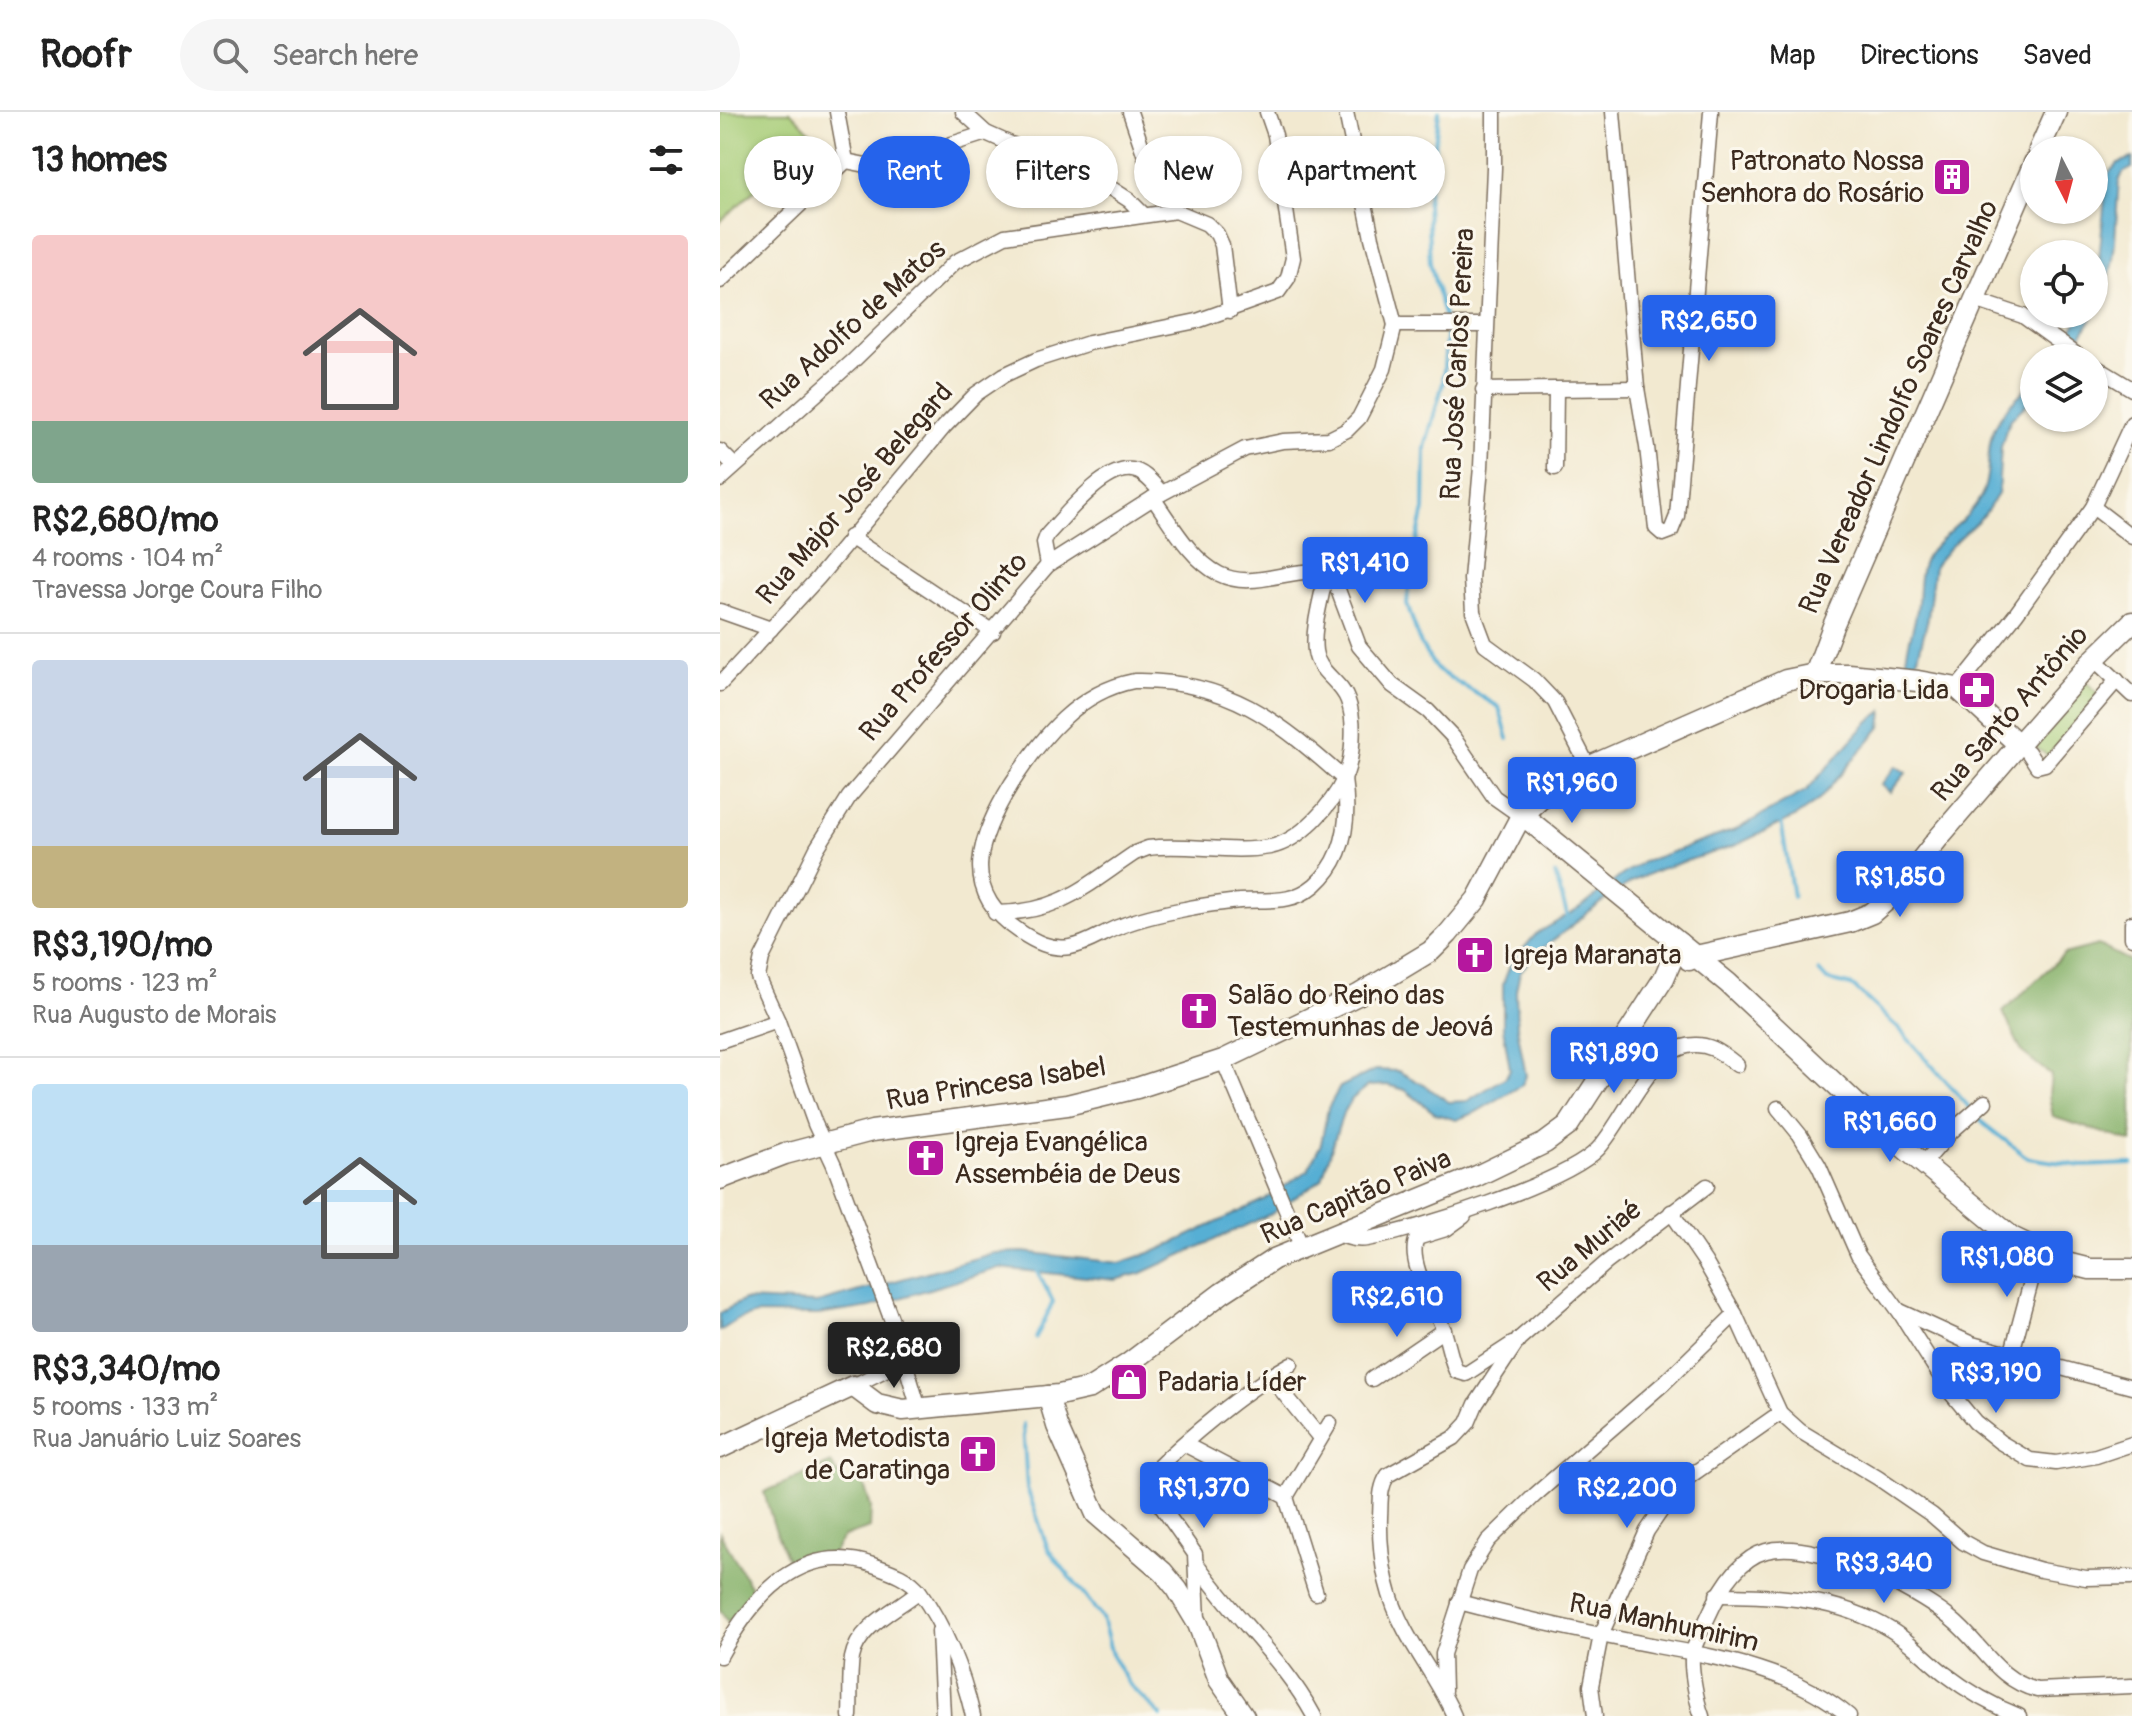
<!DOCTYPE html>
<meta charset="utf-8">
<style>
body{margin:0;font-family:Pangolin,sans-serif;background:#f6f6f6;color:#222;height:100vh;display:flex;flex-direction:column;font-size:30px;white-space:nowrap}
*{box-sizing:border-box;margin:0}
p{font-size:26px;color:#767676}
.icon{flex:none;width:44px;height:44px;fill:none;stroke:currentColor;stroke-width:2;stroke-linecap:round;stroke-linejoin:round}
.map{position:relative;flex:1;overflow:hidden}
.panel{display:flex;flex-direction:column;background:#fff;width:720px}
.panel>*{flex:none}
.guide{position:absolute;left:24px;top:24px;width:760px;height:72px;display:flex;gap:16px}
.needle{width:52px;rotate:174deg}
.tools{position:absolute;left:1300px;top:24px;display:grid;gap:16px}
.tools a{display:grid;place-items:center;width:88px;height:88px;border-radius:50%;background:#fff;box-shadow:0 2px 6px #0004;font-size:40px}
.price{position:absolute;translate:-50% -68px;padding:0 18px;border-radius:8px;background:#2563eb;color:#fff;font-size:26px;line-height:52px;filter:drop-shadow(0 2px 4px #0008)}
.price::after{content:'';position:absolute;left:50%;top:48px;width:24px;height:18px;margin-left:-12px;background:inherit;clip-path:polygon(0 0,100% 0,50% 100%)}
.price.current{background:#222;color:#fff}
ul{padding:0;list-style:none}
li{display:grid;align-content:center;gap:16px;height:424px;padding:0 32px}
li+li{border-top:2px solid #e0e0e0}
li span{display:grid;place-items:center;height:248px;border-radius:8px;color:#555}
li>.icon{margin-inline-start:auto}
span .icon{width:144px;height:144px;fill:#fffc;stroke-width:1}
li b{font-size:34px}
h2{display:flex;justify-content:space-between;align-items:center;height:96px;padding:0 32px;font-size:34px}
.pill{padding:0 28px;border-radius:36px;background:#fff;box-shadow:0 2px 6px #0004;font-size:28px;line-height:72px}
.pill.current{background:#2563eb;color:#fff}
header{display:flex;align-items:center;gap:48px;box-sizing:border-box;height:112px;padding:0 40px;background:#fff;border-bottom:2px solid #e0e0e0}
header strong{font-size:38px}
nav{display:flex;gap:44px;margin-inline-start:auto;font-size:28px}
.search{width:560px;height:72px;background:#f6f6f6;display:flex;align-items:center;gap:20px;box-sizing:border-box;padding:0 28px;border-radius:44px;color:#767676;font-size:30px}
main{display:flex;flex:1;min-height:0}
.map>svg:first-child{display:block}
.green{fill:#a6cc76;stroke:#707b4a;stroke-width:2}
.forest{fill:#84b067;stroke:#606d42;stroke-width:2}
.water{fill:#57afd4;stroke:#496c79;stroke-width:2}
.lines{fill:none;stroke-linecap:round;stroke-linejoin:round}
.stream{stroke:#57afd4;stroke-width:4}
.street-casing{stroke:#7b6d5c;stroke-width:17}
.secondary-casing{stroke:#7b6d5c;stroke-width:23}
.street{stroke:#fff;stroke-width:14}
.secondary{stroke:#fff;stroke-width:20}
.labels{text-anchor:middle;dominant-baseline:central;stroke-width:6;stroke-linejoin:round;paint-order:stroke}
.poi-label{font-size:28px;fill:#3b2a1e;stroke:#fbf7ec;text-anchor:start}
.street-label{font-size:28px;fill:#3b2a1e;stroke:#fbf7ec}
</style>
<header>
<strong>Roofr</strong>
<div class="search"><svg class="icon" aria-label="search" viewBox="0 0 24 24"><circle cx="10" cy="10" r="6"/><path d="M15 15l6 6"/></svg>Search here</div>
<nav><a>Map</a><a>Directions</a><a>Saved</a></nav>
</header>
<main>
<section class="panel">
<h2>13 homes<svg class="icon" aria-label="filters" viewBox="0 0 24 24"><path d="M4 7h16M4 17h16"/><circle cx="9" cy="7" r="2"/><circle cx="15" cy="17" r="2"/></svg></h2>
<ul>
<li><span style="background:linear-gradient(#f6c9c9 75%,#7fa58c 0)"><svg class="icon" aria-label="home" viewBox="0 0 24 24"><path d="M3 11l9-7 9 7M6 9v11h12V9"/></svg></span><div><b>R$2,680/mo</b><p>4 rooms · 104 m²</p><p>Travessa Jorge Coura Filho</p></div></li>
<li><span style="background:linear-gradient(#c9d6e8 75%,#c2b280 0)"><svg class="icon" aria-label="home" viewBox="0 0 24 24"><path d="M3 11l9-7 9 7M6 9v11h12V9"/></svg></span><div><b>R$3,190/mo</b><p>5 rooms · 123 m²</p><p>Rua Augusto de Morais</p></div></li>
<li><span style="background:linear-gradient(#bfe0f5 65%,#9aa5b1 0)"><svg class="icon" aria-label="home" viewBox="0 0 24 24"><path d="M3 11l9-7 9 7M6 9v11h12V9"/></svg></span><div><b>R$3,340/mo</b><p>5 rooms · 133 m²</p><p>Rua Januário Luiz Soares</p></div></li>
</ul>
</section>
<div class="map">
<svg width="1412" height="1604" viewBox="0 0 1412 1604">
<rect width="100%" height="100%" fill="#fbf7ec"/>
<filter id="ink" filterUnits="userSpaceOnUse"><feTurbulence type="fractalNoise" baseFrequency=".0125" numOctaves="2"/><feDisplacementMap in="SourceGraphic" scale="16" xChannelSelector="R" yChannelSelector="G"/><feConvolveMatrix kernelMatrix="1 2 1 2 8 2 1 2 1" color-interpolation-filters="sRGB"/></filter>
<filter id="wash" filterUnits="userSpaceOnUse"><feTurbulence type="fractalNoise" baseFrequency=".006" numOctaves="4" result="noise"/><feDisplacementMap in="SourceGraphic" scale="32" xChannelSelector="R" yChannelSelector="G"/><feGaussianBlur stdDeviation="1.8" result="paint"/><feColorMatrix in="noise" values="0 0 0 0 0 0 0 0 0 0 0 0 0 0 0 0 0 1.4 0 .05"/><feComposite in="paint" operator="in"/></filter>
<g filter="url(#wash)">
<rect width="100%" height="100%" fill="#f2e9d0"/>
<g class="green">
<polygon points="0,0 71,0 94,24 0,110"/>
<polygon points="1362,567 1381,583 1329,645 1309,630"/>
</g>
<g class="forest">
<polygon points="1378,833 1412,850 1412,1030 1333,1005 1329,983 1331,963 1302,940 1283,900 1344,842"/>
<polygon points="111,1351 126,1372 142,1367 151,1395 150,1416 123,1425 113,1441 70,1455 53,1411 44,1380"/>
<polygon points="0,1421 34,1481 8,1511 0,1498"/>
</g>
<g class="water">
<path d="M 1412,46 L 1412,56 L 1403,61 L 1399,69 C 1395,107 1398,151 1382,187 C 1373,208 1358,227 1346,246 L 1334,246 L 1362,202 L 1374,202 L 1387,63 L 1398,51 Z"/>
<path d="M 1314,268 L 1314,285 L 1291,307 L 1286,318 L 1281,335 L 1278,382 L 1264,403 L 1229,436 L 1214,454 L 1208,506 L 1198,545 L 1185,564 C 1184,541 1193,520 1197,498 C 1200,481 1197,459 1207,444 C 1223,421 1252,406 1263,380 C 1270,364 1267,343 1271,326 C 1278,299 1297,287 1314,268 Z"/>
<polygon points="1163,599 1161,615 1099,688 1075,705 1014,734 940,757 915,768 894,781 814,843 800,860 796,878 797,915 806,964 802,973 756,1000 736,1008 716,1002 685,978 668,973 648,974 632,987 622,1004 602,1067 551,1102 422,1161 395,1168 279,1156 150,1195 98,1203 36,1202 17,1208 0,1219 0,1201 24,1188 97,1191 274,1141 303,1140 400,1151 441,1137 544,1088 588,1058 601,1032 608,996 620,975 655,958 678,959 704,973 729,990 747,989 786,965 790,957 783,916 783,872 791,851 816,822 862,795 902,763 923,750 1015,718 1087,678 1149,609"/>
<polygon points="1176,654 1186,661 1170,680 1161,673"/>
</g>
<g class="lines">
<g class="stream">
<polyline points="719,0 707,92 710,151 727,215 723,271 705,335 704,398 690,458 687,492 701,533 717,558 779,595 788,627"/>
<polyline points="1061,709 1073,785"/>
<polyline points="835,762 848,806"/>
<polyline points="1099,859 1107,868 1133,874 1181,919 1264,1012 1308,1046 1362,1054 1412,1052"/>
<polyline points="316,1226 333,1190 316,1156"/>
<polyline points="303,1312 307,1376 328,1437 382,1506 392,1543 408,1571 441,1604"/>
</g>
</g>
</g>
<g filter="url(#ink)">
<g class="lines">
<g class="street-casing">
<g id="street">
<polyline points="117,0 126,49"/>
<polyline points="243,0 266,21 392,77 409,88 423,102"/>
<polyline points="410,0 429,56 456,99"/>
<polyline points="774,0 774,56 761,355 751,467 753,500 765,532 814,568 835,590 868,654"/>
<polyline points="893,0 917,276 927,335 936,416 943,422 951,419 957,404 991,0"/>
<polyline points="126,49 146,53 166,53 266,21"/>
<polyline points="0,169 126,49"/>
<polyline points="1255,188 1303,204 1361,246"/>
<polyline points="675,213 766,213"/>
<polyline points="1374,254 1412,277"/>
<polyline points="763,278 917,276"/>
<polyline points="0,339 14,353"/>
<polyline points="835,356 836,278"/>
<polyline points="0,368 132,250 235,150 285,124 456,99 487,112 497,122 502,133 510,199"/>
<path d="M 433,386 C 451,411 470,447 499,462 C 539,482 584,445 614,467 L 639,534 L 672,573 L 708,599 L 733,625 L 774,685 L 801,704"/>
<polyline points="1373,395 1412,425"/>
<polyline points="130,425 273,520"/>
<path d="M 328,453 L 324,431 L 327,423 C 345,404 383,355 412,358 C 424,359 434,373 442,381"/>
<polyline points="0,499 51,517"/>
<polyline points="1374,547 1412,583"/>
<path d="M 414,569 C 507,567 559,609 624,667 C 630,706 626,746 595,773 C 571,793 548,787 520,789 C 502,791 483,793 465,797 C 444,801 421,806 401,814 C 383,820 369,832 350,835 C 331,838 315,830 299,819 C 238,778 259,725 292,671 C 322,625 358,580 414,569 Z"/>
<polyline points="0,572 98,466 224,315 256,282 284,263 316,248 369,231 477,209 558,180 568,166 573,146 555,23 547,0"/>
<polyline points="1237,576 1296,502 1373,395 1412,311"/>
<polyline points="1299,633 1308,640 1317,654 1325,652 1397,568"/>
<path d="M 275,801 C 340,801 364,775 415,741 L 428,736 C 468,731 510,742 550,735 C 580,729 612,693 624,667 C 633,647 636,610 628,589 C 622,570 597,560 595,539 C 592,514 602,486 606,461"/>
<polyline points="1412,811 1412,826"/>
<polyline points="0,929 58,909"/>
<polyline points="503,948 582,1136"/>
<polyline points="1058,996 1080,1023 1099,1054 1138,1143 1179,1199 1231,1281 1255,1310 1280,1330 1310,1348 1336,1351 1376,1344 1412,1332"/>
<polyline points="1203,1052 1232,1019 1265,990"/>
<polyline points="951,1100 985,1150 1015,1202 1060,1301 1080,1319 1158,1366 1212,1403 1243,1430 1263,1441 1321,1458 1366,1466 1412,1465"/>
<path d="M 744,1104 L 726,1117 L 697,1126 C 686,1149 714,1193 723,1216 C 728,1230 730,1245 736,1259 L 746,1262 L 792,1232"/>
<path d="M 617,1122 C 627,1125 636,1129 647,1127 C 694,1119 847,1070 878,1037 C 903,1010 928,945 963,935 C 986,928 1001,940 1017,953"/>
<polyline points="1180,1199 1252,1232 1412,1275"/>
<polyline points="1291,1244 1319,1140"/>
<polyline points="550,1264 600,1326"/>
<polyline points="652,1267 724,1218"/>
<polyline points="133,1274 185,1248"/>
<polyline points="199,1297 175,1217 114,1053 95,1012 58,909 38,865 42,846 97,736 129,685 328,453 433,386 525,337 563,329 609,327 627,318 639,306 664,257 675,213 652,126 626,0"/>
<polyline points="464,1332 566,1385 596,1481"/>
<polyline points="566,1385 610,1311"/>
<path d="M 477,1452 C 514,1505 563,1547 594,1604"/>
<path d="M 997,1483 C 1056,1483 1119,1486 1171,1518 C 1191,1530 1206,1547 1224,1561 C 1246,1578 1273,1594 1299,1604"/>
<path d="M 739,1490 C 792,1504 846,1516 900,1527 C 979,1543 1065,1551 1129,1604"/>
<path d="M 478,1508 L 475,1442 L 432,1381 L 430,1363 C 467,1326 526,1277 571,1252"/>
<polyline points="219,1519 223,1604"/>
<path d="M 0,1544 C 32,1486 80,1428 153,1453 C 170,1459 189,1465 200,1480 C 226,1517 243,1561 253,1604"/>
<polyline points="724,1579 723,1542 750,1458 768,1429 815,1383 944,1271 1015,1202"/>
<path d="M 130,1604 C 131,1585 129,1564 132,1546 C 138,1514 176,1498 199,1479"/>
<path d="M 734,1604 C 721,1573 701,1548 685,1518 C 666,1483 659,1445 660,1405 C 661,1390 659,1376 668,1363 L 734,1326 L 748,1311 L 756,1292 L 799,1227 L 886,1151 L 987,1074"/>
<polyline points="875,1604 871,1574 881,1523 927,1419 960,1371 1060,1301"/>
<path d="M 982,1604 C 977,1591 969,1552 973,1539 C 977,1527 983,1516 988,1505 C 999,1480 1017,1447 1046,1439 C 1095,1426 1192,1476 1230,1506 C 1262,1531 1276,1568 1317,1578 L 1412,1574"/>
</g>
</g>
<g class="secondary-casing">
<g id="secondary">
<polyline points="1319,38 1336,0"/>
<polyline points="1095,562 1113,514 1314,51"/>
<polyline points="801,704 811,710 1008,871 1177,1030 1292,1125 1346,1151 1370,1157 1412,1157"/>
<polyline points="969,848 976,844 1130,810 1152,801 1174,782 1220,724 1306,624 1374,547 1412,510"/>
<polyline points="0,1067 65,1042 152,1019 347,993 417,976 503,948 638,883 711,839 728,822 757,787 801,704 841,667 1066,568 1095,562 1128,562 1198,569 1237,576 1299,633"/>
<polyline points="328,1284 337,1314 376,1402 443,1460 457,1477 478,1512 499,1568 524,1604"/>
<polyline points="0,1336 133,1274 157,1292 183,1298 339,1283 370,1276 408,1252 502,1181 554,1147 757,1064 825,1031 848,1014 944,866 959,831"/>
</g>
</g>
<use href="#street" class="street"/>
<use href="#secondary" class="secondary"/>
</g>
</g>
<defs>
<g id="building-square" transform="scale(2)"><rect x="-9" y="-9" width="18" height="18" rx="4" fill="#b5179e" stroke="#fbf7ec"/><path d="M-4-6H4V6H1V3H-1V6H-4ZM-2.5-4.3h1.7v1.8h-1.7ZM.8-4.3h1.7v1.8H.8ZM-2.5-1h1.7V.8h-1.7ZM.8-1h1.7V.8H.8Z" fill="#fff"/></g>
<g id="pharmacy-square" transform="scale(2)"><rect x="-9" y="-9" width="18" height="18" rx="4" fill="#b5179e" stroke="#fbf7ec"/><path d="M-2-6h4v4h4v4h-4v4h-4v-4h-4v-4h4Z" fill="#fff"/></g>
<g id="church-square" transform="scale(2)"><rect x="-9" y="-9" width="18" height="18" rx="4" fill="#b5179e" stroke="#fbf7ec"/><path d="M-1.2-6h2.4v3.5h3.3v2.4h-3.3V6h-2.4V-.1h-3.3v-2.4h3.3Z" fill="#fff"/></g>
<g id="shop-square" transform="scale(2)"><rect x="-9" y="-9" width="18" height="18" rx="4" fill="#b5179e" stroke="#fbf7ec"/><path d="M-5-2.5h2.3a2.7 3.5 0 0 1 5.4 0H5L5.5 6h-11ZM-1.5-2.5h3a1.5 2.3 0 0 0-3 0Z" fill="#fff"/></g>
</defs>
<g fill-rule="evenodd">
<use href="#building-square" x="1232" y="65"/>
<use href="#pharmacy-square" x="1257" y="578"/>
<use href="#church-square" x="755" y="843"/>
<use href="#church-square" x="479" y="899"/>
<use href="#church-square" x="206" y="1046"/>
<use href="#shop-square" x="409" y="1270"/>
<use href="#church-square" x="258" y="1342"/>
</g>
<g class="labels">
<g class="poi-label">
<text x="1204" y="49" text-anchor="end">Patronato Nossa<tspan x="1204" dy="32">Senhora do Rosário</tspan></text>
<text x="1229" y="578" text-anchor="end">Drogaria Lida</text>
<text x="783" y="843">Igreja Maranata</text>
<text x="507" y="883">Salão do Reino das<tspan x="507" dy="32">Testemunhas de Jeová</tspan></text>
<text x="234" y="1030">Igreja Evangélica<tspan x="234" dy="32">Assembéia de Deus</tspan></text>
<text x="437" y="1270">Padaria Líder</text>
<text x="230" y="1326" text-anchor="end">Igreja Metodista<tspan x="230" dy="32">de Caratinga</tspan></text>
</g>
<g class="street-label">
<text transform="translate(133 213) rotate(-42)">Rua Adolfo de Matos</text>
<text transform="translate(738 252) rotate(-87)">Rua José Carlos Pereira</text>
<text transform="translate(1179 295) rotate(-66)">Rua Vereador Lindolfo Soares Carvalho</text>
<text transform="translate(135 382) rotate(-49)">Rua Major José Belegard</text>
<text transform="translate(224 535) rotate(-49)">Rua Professor Olinto</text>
<text transform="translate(1290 602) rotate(-49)">Rua Santo Antônio</text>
<text transform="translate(276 972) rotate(-9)">Rua Princesa Isabel</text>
<text transform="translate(636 1085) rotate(-23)">Rua Capitão Paiva</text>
<text transform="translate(870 1134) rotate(-40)">Rua Muriaé</text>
<text transform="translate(944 1511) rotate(12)">Rua Manhumirim</text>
</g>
</g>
</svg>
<div class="tools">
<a><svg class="needle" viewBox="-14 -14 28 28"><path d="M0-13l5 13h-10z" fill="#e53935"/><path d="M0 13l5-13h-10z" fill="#767676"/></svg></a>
<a><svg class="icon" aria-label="locate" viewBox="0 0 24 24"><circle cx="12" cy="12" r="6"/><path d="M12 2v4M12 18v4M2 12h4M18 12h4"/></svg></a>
<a><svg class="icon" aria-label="layers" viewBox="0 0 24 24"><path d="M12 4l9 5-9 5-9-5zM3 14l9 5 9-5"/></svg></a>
</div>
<b class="price" style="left:989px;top:251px">R$2,650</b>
<b class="price" style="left:645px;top:493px">R$1,410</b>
<b class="price" style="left:852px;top:713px">R$1,960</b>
<b class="price" style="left:1180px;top:807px">R$1,850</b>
<b class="price" style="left:894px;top:983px">R$1,890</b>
<b class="price" style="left:1170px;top:1052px">R$1,660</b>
<b class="price" style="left:1287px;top:1187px">R$1,080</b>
<b class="price" style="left:677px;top:1227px">R$2,610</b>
<b class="price current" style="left:174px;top:1278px">R$2,680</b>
<b class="price" style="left:1276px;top:1303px">R$3,190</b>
<b class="price" style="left:484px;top:1418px">R$1,370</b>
<b class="price" style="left:907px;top:1418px">R$2,200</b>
<b class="price" style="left:1164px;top:1493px">R$3,340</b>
<div class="guide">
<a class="pill">Buy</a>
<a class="pill current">Rent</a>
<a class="pill">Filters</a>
<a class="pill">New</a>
<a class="pill">Apartment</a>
</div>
</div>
</main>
